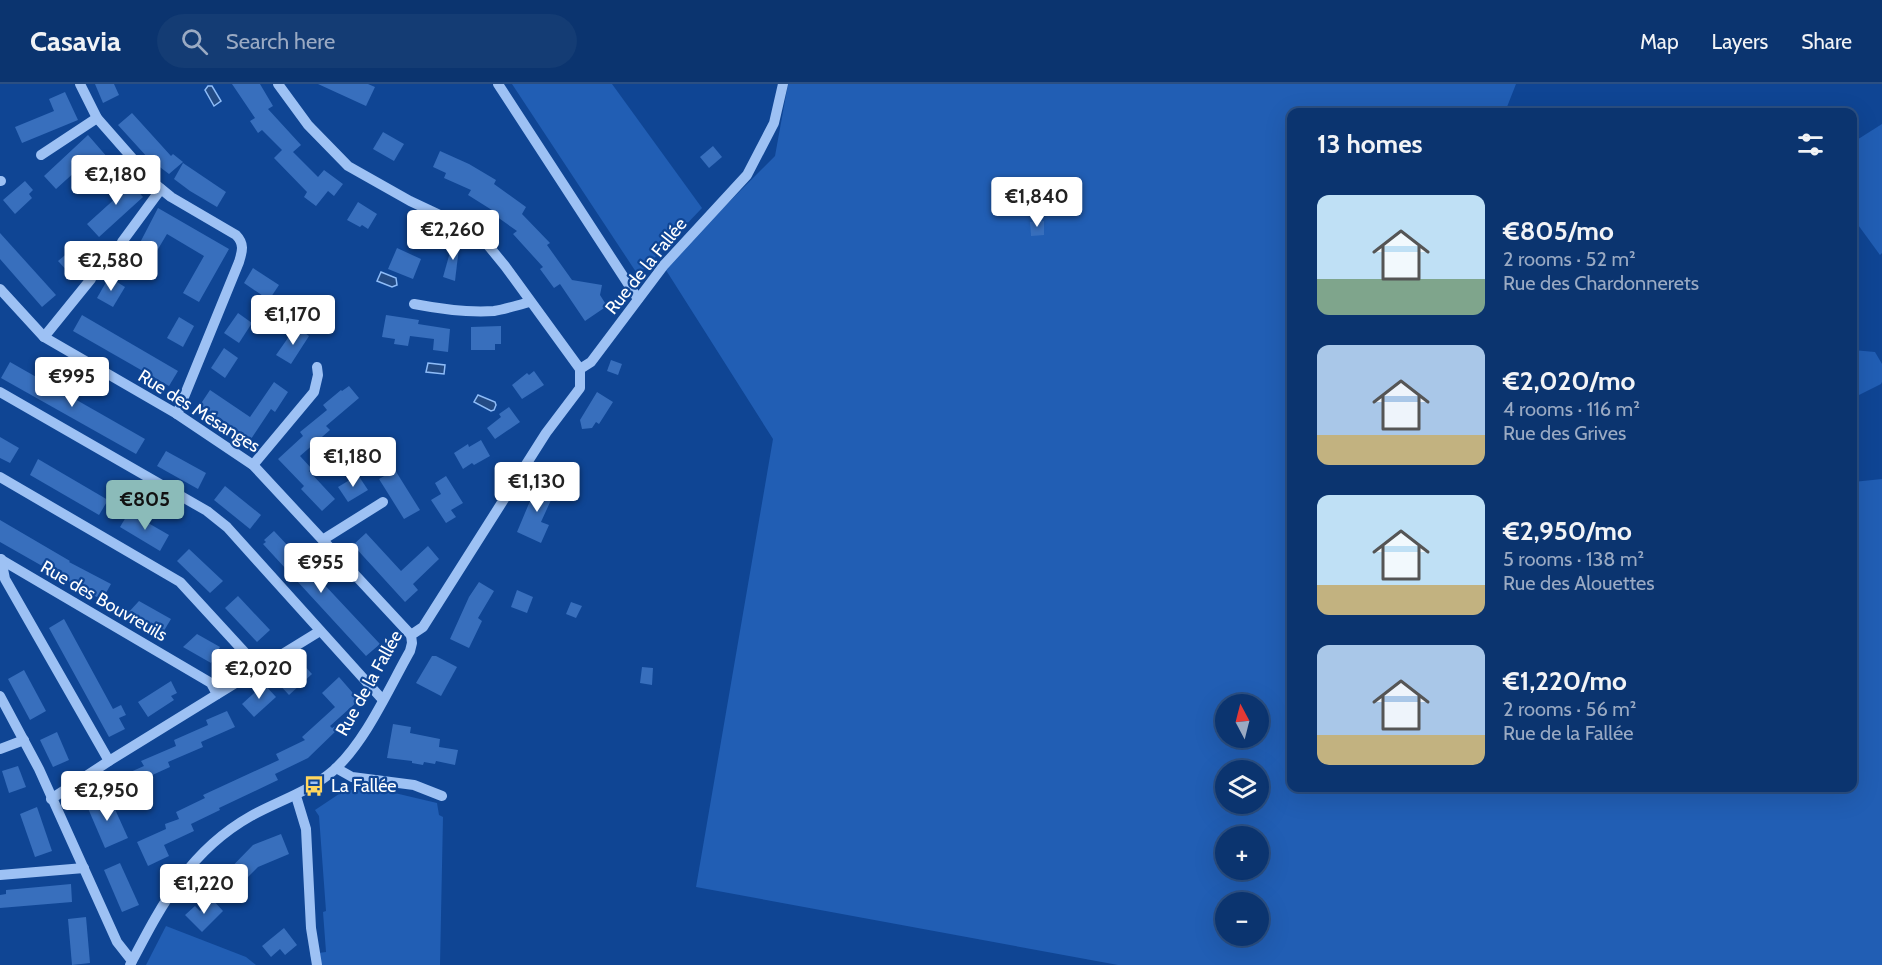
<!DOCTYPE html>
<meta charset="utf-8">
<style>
body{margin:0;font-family:Cabin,sans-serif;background:#143c74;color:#f1f3f6;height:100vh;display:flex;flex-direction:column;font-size:22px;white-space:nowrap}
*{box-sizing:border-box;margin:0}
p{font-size:20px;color:#9aaac3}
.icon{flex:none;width:33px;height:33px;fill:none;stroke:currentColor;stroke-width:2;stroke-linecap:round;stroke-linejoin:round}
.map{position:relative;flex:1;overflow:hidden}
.details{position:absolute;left:1287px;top:24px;width:570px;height:684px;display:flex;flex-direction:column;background:#0b346f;border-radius:12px;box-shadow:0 6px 24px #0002,0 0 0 2px #2b4f82}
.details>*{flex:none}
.needle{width:39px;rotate:353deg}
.fabs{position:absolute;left:1215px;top:610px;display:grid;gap:12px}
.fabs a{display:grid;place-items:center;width:54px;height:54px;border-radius:50%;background:#0b346f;box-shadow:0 6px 24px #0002,0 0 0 2px #2b4f82;font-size:30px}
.price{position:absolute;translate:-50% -51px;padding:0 14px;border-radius:6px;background:#fff;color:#222;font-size:20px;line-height:39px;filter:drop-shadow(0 2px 3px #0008)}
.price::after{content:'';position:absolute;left:50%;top:36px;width:18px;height:14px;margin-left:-9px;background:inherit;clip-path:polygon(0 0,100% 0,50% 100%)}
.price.selected{background:#8bbbb9;color:#111}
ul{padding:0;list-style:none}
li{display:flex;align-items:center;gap:18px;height:150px;padding:0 30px}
li span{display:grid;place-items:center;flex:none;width:168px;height:120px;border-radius:12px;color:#555}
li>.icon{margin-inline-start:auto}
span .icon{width:72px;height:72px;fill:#fffc;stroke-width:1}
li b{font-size:26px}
h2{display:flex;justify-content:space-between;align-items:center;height:72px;padding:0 30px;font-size:26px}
header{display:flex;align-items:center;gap:36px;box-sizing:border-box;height:84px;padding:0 30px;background:#0b346f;border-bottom:2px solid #2b4f82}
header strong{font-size:28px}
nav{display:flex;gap:33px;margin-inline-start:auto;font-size:21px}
.search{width:420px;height:54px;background:#143c74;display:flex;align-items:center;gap:15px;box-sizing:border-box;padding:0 21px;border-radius:33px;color:#9aaac3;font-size:22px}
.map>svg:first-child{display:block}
.green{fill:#215eb4;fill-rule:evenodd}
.water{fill:#234b85;stroke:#8ebcf8;stroke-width:1.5}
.building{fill:#386fbd}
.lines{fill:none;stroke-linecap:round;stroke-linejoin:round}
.minor{stroke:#9dc1f4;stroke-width:10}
.labels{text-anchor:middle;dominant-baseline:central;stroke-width:4.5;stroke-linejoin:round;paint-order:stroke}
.street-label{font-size:18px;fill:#fff;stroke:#0f4594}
.poi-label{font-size:18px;fill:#fff;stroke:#0f4594;text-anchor:start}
</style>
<header>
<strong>Casavia</strong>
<div class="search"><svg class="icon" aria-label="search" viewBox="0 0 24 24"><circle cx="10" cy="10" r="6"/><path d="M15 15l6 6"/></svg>Search here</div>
<nav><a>Map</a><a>Layers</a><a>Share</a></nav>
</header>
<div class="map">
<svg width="1882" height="881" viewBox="0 0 1882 881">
<rect width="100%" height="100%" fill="#0f4594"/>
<g class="green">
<polygon points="512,0 612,0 702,124 638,191"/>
<path d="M 788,0 L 1516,0 L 1505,28 L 1292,28 L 1292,704 L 1852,704 L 1853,398 L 1882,395 L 1882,881 L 1118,881 L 696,803 L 773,355 L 664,183 L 775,72 ZM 1226,621 L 1258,621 L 1258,654 L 1226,654 ZM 1226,687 L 1258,687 L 1258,720 L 1226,720 ZM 1226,753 L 1258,753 L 1258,786 L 1226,786 ZM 1226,819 L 1258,819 L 1258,852 L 1226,852 Z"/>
<polygon points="1882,40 1882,169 1880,171 1853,134 1852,59"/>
<polygon points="1853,266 1875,268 1882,280 1882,298 1881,300 1853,314"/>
<polygon points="345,706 382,706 437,719 439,731 443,733 440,881 313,881 310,870 326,868 323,828 326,827 319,732 315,726"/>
<polygon points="166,842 246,873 256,881 146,881"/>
</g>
<g class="water">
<polygon points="208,2 212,2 221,17 214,22 205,6"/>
<polygon points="381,188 396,194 397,201 392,203 377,197"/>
<polygon points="428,279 445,281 444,290 426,288"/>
<polygon points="478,311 495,318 496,321 494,326 491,327 474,318"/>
</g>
<g class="building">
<polygon points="95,0 114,0 119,11 103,19"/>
<polygon points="232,0 260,0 273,22 268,25 301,61 293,68 318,93 324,86 343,100 334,112 328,107 316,122 304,113 307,108 274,74 282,66 262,46 258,49 250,37 255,34"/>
<polygon points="318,0 368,0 375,3 366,22"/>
<polygon points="65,8 78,36 22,59 15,43 54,27 49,15"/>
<polygon points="132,29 171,72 173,70 183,78 169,90 148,74 118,41"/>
<polygon points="383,48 404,60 394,77 373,65"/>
<polygon points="88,51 108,74 95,86 87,77 56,105 44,92"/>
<polygon points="713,62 722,73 709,84 700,73"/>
<polygon points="440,67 469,80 496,96 494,100 526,123 522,130 550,159 547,161 572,196 602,201 600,211 607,222 585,237 560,200 554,204 540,185 543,183 513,150 517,147 493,130 495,128 468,111 471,106 444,94 446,89 433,83"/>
<polygon points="183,79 226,108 217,123 190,107 174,95"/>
<polygon points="123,90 143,113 99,153 87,140 118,112 110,103"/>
<polygon points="25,97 33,106 29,110 32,114 15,130 3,116"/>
<polygon points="358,118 377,130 368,145 362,141 360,143 347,136"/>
<polygon points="158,124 229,165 199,218 183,209 204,172 167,150 145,187 130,178"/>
<polygon points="1044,137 1044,151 1031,152 1030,138"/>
<polygon points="0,149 56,211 42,223 0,175"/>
<polygon points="454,154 460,155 455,197 443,193"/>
<polygon points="76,162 88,175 71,191 58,177"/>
<polygon points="397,164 421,175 413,195 388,185"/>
<polygon points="253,184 279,201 269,216 244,199"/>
<polygon points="109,193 125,203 113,223 97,214"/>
<polygon points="238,229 252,239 239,259 224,249"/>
<polygon points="82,231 178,287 169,302 73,247"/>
<polygon points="386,231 419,236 418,240 450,245 448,268 433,266 434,255 410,252 408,262 394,260 395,255 382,253"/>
<polygon points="179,233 194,242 183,263 167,254"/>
<polygon points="501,242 501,260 495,260 495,266 471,266 471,243"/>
<polygon points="298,244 309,252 291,280 276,271 290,251 292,252"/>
<polygon points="224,264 238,274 225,294 211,284"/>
<polygon points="611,276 622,280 618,291 607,287"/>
<polygon points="10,278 145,355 136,370 1,294"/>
<polygon points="534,287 544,301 522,315 512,301 527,289 529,291"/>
<polygon points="274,298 288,308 275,328 271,325 251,355 200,321 210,306 250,333"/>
<polygon points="349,302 359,314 326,342 330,346 300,372 312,385 309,387 335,415 322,427 301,405 304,402 278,375 303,352 300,348 327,326 323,321 341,306 342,307"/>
<polygon points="597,308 613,318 599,340 596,338 592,344 582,345 580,336"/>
<polygon points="509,323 520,338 495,355 487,344 501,333 499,330"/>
<polygon points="0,353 19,364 10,379 0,374"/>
<polygon points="481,356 490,372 474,381 472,379 463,385 454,369 468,360 469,363"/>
<polygon points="166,367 206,389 198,405 157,382"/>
<polygon points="38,375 108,416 99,431 30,391"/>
<polygon points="395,386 420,426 404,435 379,395"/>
<polygon points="358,391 368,406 348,418 338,403"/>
<polygon points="446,392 463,419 451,426 456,433 446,439 431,416 441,410 435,399"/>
<polygon points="538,398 556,405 541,438 549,441 541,459 517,448"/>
<polygon points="225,402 261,431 250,445 214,416"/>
<polygon points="129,428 169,451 160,467 120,443"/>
<polygon points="0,436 70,477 69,478 111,500 102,516 0,458"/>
<polygon points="274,447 380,560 366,572 263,460 266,458 264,456"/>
<polygon points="366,449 401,487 428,462 439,475 413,500 418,506 405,518 353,461"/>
<polygon points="189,465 223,497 210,509 177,477"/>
<polygon points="479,498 494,507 478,534 482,537 469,564 450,555 469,513"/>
<polygon points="517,506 533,513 527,529 511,523"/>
<polygon points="238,512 270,546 257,558 225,524"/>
<polygon points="139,517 171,535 162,550 127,530"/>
<polygon points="571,518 582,522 576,534 566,530"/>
<polygon points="64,535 113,625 121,621 126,631 119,634 125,645 109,653 49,544"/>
<polygon points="197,550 220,563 211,579 183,563"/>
<polygon points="432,572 436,572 457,583 441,612 416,599"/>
<polygon points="300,577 312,590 289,611 277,598"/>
<polygon points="642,583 653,584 652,601 640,599"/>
<polygon points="24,586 46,627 30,636 8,595"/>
<polygon points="339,593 359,616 330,642 332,644 339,640 341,642 308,674 275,690 278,696 219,724 220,726 191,740 194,747 164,761 169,772 148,782 137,758 166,745 165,740 179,735 176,728 205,714 203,711 279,676 276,670 305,656 302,653 335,623 322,609"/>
<polygon points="171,597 177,609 171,612 174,616 148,633 138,618"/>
<polygon points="264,600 276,613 254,633 242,620"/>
<polygon points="227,627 235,643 201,658 203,663 168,678 170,683 137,698 139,703 118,713 110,697 144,682 141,677 176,662 174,656 208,641 206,636"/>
<polygon points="393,640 411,643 410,649 440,655 439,663 458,666 455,681 436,677 435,680 424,678 423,681 412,679 412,677 387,674"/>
<polygon points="57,648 69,676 53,683 40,656"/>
<polygon points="18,682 26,703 9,709 2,687"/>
<polygon points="109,712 128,754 105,764 87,722"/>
<polygon points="37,723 52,767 35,773 20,730"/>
<polygon points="281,750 289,770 258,783 229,812 216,799 253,761"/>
<polygon points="120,779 139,821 122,828 104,786"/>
<polygon points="71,800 72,818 0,824 0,811 6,810 6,806"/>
<polygon points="212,815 223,827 202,848 185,831 195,822 200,827"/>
<polygon points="86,833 90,879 72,881 68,835"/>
<polygon points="284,844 297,861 285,871 280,865 271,873 262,862"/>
</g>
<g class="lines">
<g class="minor">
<path d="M 80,0 L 97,34 L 155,100 L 171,113 L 236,151 C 245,160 242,168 239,178 L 177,330"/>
<polyline points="278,0 308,41 348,82 410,117 461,141 487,160 505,182 580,285"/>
<polyline points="498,0 638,215"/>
<polyline points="41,71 97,34"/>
<polyline points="0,97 1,97"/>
<polyline points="122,158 161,105"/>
<polyline points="0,205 44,253 177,330 253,381 411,551"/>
<path d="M 414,220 C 440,225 467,229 494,227 C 506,225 518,221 530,218"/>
<polyline points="44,253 91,195"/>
<polyline points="580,285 591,278 664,181 747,91 774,39 783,0"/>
<polyline points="0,308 207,427 227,443 382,615"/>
<polyline points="253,381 314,308 318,291 317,283"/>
<polyline points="0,393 180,498 259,584"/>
<polyline points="324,455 383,418"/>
<polyline points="0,475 211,599 217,610"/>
<polyline points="1,475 5,495 109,677"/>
<polyline points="0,612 39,685 117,858 132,877"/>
<polyline points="0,665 24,656"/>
<polyline points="336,684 352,693 414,701 442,712"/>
<polyline points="296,712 306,745 311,844 317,881"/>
<polyline points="51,715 109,677 320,547"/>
<polyline points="0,791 84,784"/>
<path d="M 130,881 C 162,820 189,767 251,732 C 280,716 309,708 334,686 C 366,657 389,604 410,567 L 412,559 L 411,551 L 423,543 L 546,349 L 580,304 L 580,285"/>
</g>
</g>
<defs>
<g id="bus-bare" transform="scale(1.62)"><path d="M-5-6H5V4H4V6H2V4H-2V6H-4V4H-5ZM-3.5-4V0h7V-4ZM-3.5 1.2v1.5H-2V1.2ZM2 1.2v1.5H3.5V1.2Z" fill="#ffd65f" stroke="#0f4594" stroke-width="2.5" paint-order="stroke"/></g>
</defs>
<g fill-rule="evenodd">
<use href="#bus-bare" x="314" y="702"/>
</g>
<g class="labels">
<g class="street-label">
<text transform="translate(646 182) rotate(-51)">Rue de la Fallée</text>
<text transform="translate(199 327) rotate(32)">Rue des Mésanges</text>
<text transform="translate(104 517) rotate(30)">Rue des Bouvreuils</text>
<text transform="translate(369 599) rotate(-61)">Rue de la Fallée</text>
</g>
<g class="poi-label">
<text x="331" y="702">La Fallée</text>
</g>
</g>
</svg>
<div class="fabs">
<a><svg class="needle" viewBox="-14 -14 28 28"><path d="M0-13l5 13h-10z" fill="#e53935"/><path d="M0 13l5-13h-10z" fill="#9aaac3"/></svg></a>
<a><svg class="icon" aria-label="layers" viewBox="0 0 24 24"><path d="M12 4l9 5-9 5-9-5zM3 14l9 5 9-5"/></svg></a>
<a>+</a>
<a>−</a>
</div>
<b class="price" style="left:116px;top:122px">€2,180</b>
<b class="price" style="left:1037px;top:144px">€1,840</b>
<b class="price" style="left:453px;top:177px">€2,260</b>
<b class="price" style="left:111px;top:208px">€2,580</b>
<b class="price" style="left:293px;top:262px">€1,170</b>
<b class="price" style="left:72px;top:324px">€995</b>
<b class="price" style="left:353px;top:404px">€1,180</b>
<b class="price" style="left:537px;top:429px">€1,130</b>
<b class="price selected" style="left:145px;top:447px">€805</b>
<b class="price" style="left:321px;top:510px">€955</b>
<b class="price" style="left:259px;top:616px">€2,020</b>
<b class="price" style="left:107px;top:738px">€2,950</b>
<b class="price" style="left:204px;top:831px">€1,220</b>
<section class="details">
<h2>13 homes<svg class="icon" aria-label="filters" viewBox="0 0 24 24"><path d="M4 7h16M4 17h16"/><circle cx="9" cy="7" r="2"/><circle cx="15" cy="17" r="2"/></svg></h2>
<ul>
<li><span style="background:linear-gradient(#bfe0f5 70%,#7fa58c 0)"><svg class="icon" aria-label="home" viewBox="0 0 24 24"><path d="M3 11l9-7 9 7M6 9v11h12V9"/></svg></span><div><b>€805/mo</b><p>2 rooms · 52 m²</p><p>Rue des Chardonnerets</p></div></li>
<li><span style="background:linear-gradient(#a9c7e8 75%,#c2b280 0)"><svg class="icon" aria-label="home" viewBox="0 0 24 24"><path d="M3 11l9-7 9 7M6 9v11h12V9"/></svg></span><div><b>€2,020/mo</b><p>4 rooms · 116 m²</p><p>Rue des Grives</p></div></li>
<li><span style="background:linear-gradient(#bfe0f5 75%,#c2b280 0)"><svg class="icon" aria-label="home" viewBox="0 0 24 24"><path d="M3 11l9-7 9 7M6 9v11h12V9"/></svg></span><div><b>€2,950/mo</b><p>5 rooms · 138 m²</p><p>Rue des Alouettes</p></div></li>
<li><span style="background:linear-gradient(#a9c7e8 75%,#c2b280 0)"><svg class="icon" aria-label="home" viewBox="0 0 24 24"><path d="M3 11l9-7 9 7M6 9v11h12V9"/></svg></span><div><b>€1,220/mo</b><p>2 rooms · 56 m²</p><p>Rue de la Fallée</p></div></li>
</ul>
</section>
</div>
